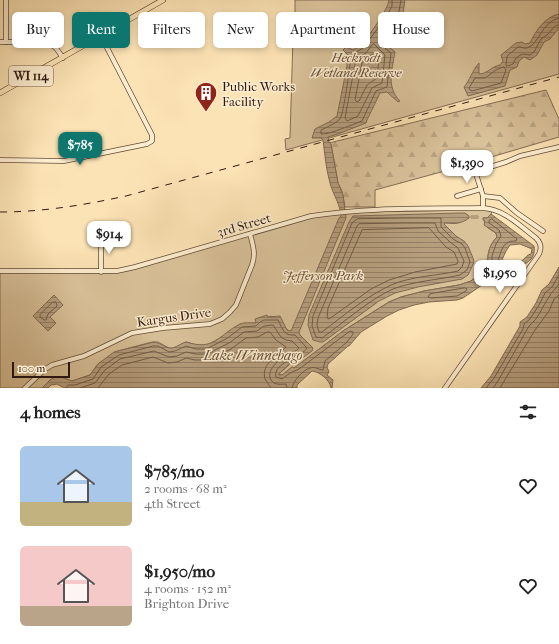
<!DOCTYPE html>
<meta charset="utf-8">
<style>
body{margin:0;font-family:"IM FELL French Canon",serif;background:#f6f6f6;color:#222;height:100vh;display:flex;flex-direction:column;font-size:15px;white-space:nowrap}
*{box-sizing:border-box;margin:0}
p{font-size:13px;color:#767676}
.icon{flex:none;width:22px;height:22px;fill:none;stroke:currentColor;stroke-width:2;stroke-linecap:round;stroke-linejoin:round}
.map{position:relative;height:388px;overflow:hidden}
.details{display:flex;flex-direction:column;background:#fff;flex:1}
.details>*{flex:none}
.top-card{position:absolute;left:12px;top:12px;width:535px;height:36px;display:flex;gap:8px}
.scale{position:absolute;left:12px;bottom:10px;width:58px;box-sizing:border-box;padding-left:4px;border:2px solid #2f1910;border-top:0;font-size:11px;line-height:14px;white-space:nowrap;color:#2f1910;-webkit-text-stroke:3px #fdedcf;paint-order:stroke}
.price{position:absolute;translate:-50% -34px;padding:0 9px;border-radius:8px;background:#fff;color:#222;font-size:13px;line-height:26px;filter:drop-shadow(0 1px 2px #0008)}
.price::after{content:'';position:absolute;left:50%;top:24px;width:12px;height:9px;margin-left:-6px;background:inherit;clip-path:polygon(0 0,100% 0,50% 100%)}
.price.selected{background:#0f766e;color:#fff}
ul{padding:0;list-style:none}
li{display:flex;align-items:center;gap:12px;height:100px;padding:0 20px}
li span{display:grid;place-items:center;flex:none;width:112px;height:80px;border-radius:6px;color:#555}
li>.icon{margin-inline-start:auto}
span .icon{width:48px;height:48px;fill:#fffc;stroke-width:1}
li b{font-size:17px}
h2{display:flex;justify-content:space-between;align-items:center;height:48px;padding:0 20px;font-size:17px}
.tag{padding:0 14px;border-radius:6px;background:#fff;box-shadow:0 2px 6px #0003;font-size:14px;line-height:36px}
.tag.selected{background:#0f766e;color:#fff}
.map>svg:first-child{display:block}
.forest{fill:url(#forest-firs);stroke:#846d54}
.green{fill:#d9c199;stroke:#846d54}
.water{fill:url(#water-rules);stroke:#806951;fill-rule:evenodd}
.lines{fill:none;stroke-linecap:round;stroke-linejoin:round}
.shore{stroke:#725c46;stroke-width:1}
.canal{stroke:#b69e7d;stroke-width:4}
.minor-casing{stroke:#624c39;stroke-width:5.5}
.major-casing{stroke:#2f1910;stroke-width:6}
.minor{stroke:#fdedcf;stroke-width:4}
.major{stroke:#fce3b5;stroke-width:5}
.rail{stroke:#2f1910;stroke-width:1;stroke-dasharray:7 7;stroke-linecap:butt}
.labels{text-anchor:middle;dominant-baseline:central;stroke-width:3;stroke-linejoin:round;paint-order:stroke}
.shield{fill:#fdedcf;stroke:#6d5949;stroke-width:1}
.shield-label{font-size:12px;font-weight:bold;fill:#2f1910}
.park-label{font-size:13px;font-style:italic;fill:#624b39;stroke:#fdedcf}
.poi-label{font-size:13px;fill:#2f1910;stroke:#fdedcf;text-anchor:start}
.street-label{font-size:13px;fill:#2f1910;stroke:#fdedcf}
.water-label{font-size:14px;font-style:italic;fill:#654e3c;stroke:#fdedcf}
</style>
<div class="map">
<svg width="559" height="388" viewBox="0 0 559 388">
<defs>
<pattern id="forest-firs" width="22" height="20" patternUnits="userSpaceOnUse"><rect width="22" height="20" fill="#d9c199"/><path d="M5 1l3.5 6h-7zM16 11l3.5 6h-7z" fill="#bba583"/></pattern>
<pattern id="water-rules" width="6" height="5" patternUnits="userSpaceOnUse"><rect width="6" height="5" fill="#b69e7d"/><path d="M0 2.5h6" fill="none" stroke="#948065"/></pattern>
</defs>
<rect width="100%" height="100%" fill="#fce3b5"/>
<filter id="stains"><feTurbulence type="fractalNoise" baseFrequency=".005" numOctaves="4"/><feColorMatrix values="0 0 0 0 .2 0 0 0 0 .09 0 0 0 0 .02 0 0 0 .5 -.17"/></filter>
<radialGradient id="worn" r=".72"><stop offset=".6" stop-color="#630" stop-opacity="0"/><stop offset="1" stop-color="#630" stop-opacity=".3"/></radialGradient>
<polygon class="forest" points="546,90 559,119 559,137 464,165 458,163 441,172 375,190 375,207 345,207 342,191 338,183 331,144 329,143"/>
<g class="green">
<polygon points="295,0 559,0 559,74 286,150 285,139 290,138 293,37 295,35"/>
<path d="M 484,210 L 492,211 L 491,214 L 487,218 L 483,218 L 488,228 L 496,233 L 497,237 C 490,244 487,253 488,263 L 481,273 L 471,281 L 459,285 L 424,291 L 401,297 L 389,302 L 343,331 L 297,366 L 294,368 L 292,367 L 282,375 L 279,375 L 279,374 L 289,365 L 289,331 L 271,316 L 256,323 L 240,324 L 224,336 L 205,346 L 197,345 L 186,342 L 174,348 L 169,348 L 158,342 L 152,342 L 118,351 L 98,364 L 90,375 L 72,381 L 61,377 L 50,380 L 42,388 L 0,388 L 0,272 L 126,271 L 310,218 L 354,212 Z"/>
</g>
<g class="water">
<path d="M 389,0 L 405,0 L 403,13 L 383,42 L 395,52 C 392,70 386,87 400,101 L 398,102 L 387,92 L 380,93 L 367,120 L 366,123 L 338,134 L 328,137 L 329,142 L 331,144 L 338,183 L 343,195 L 346,218 L 299,332 L 300,335 L 313,348 L 312,351 L 298,361 L 295,360 L 289,364 L 279,374 L 279,375 L 282,375 L 292,367 L 294,368 L 343,331 L 389,302 L 401,297 L 424,291 L 459,285 L 471,281 L 481,273 L 488,263 C 487,253 490,244 497,237 L 496,233 L 484,225 L 485,221 L 483,220 L 483,218 L 487,218 L 491,214 L 534,246 C 536,259 527,264 515,268 C 512,269 509,271 506,270 C 503,270 502,268 500,267 L 488,281 L 463,298 L 457,300 L 429,302 L 414,305 L 399,310 L 387,316 L 361,332 L 349,346 L 348,346 L 328,364 L 327,367 L 329,372 L 327,375 L 333,380 L 332,388 L 331,388 C 330,380 320,372 312,371 L 297,385 L 297,388 L 64,388 L 57,384 L 51,385 L 48,388 L 42,388 L 50,380 L 55,377 L 61,377 L 72,381 L 90,375 L 98,364 L 114,352 L 154,342 C 161,343 166,349 173,348 C 178,346 182,343 186,342 C 215,351 217,336 240,324 C 244,322 251,323 256,323 L 255,319 L 267,315 L 268,317 L 280,316 L 287,330 L 291,331 L 339,218 L 341,216 C 340,203 333,195 330,183 C 326,169 325,155 323,140 L 321,138 L 312,138 L 315,129 L 329,122 L 337,116 L 347,66 L 347,54 L 343,50 L 346,47 L 353,50 C 355,48 359,47 361,45 C 368,37 388,10 389,0 ZM 520,244 L 532,249 L 531,254 C 527,255 526,257 523,260 C 518,264 508,265 502,265 L 501,262 L 506,251 L 510,245 Z"/>
<path d="M 559,14 L 559,28 L 550,39 L 544,42 L 537,55 L 530,60 L 524,57 L 519,61 L 517,67 L 510,70 L 505,86 L 468,96 L 464,87 C 470,80 472,71 479,63 L 479,74 C 487,74 492,66 500,65 L 503,61 L 501,55 L 516,43 L 522,42 L 525,44 L 530,43 C 536,30 545,17 559,14 Z"/>
<path d="M 460,213 L 465,213 L 469,216 L 469,218 C 461,224 455,224 445,223 L 444,224 L 456,236 L 464,241 L 468,246 L 473,258 L 474,262 L 470,271 L 468,275 L 462,279 L 418,287 L 395,293 L 379,301 L 323,342 L 320,342 L 313,340 L 308,325 L 309,315 L 349,222 L 353,216 Z"/>
<polygon points="559,267 559,388 481,388 491,376 520,326 520,322 527,317 536,303 542,290 549,284"/>
<polygon points="54,295 63,305 50,317 56,323 48,331 33,316"/>
</g>
<g class="lines">
<g class="shore">
<path d="M 392,0 L 392,6 L 385,19 L 363,48 L 351,55 C 350,65 344,113 340,119 C 335,124 327,127 321,130 L 321,134 C 329,135 353,124 362,121 L 376,91 L 387,87 L 391,53 L 381,45 L 380,41 L 399,11 L 401,0"/>
<path d="M 559,18 C 541,22 539,45 527,48 C 523,49 521,46 518,47 L 507,56 L 506,66 L 508,66 L 513,64 L 516,58 L 522,54 L 530,55 L 534,52 L 541,39 L 547,35 L 555,26 L 559,25"/>
<polygon points="374,44 385,55 382,83 372,88 358,116 347,121 345,118 356,59 366,53 372,45"/>
<polygon points="373,54 379,58 377,78 367,85 359,101 357,102 355,100 362,63"/>
<polygon points="504,67 506,70 501,83 472,91 470,90 469,88 475,78 485,78 496,70"/>
<path d="M 404,218 L 441,218 L 441,227 L 453,239 L 462,244 L 465,248 L 470,262 L 467,270 L 460,275 C 438,280 414,281 393,289 C 370,299 343,323 322,338 L 316,337 L 312,326 L 313,316 L 352,223 L 357,219 Z"/>
<path d="M 492,219 L 517,239 L 516,241 C 514,241 511,241 509,242 C 499,245 501,261 494,267 L 492,265 L 492,256 L 496,244 L 501,236 L 499,230 L 489,223 L 489,221 Z"/>
<path d="M 404,223 L 435,223 L 438,231 L 450,242 L 458,248 L 464,261 L 462,267 L 458,271 C 436,276 412,276 391,285 C 367,296 343,316 322,332 L 319,332 L 317,325 L 318,318 L 357,226 L 359,224 Z"/>
<polygon points="429,228 446,247 454,252 458,261 457,264 415,272 389,280 371,289 329,319 327,318 328,308 362,230"/>
<polygon points="465,288 467,289 466,291 457,296 431,298 428,297 430,294"/>
<polygon points="53,302 56,302 57,306 48,314 46,320 44,320 40,317 40,315"/>
<path d="M 66,388 L 68,385 L 75,385 L 93,379 L 101,367 L 119,355 L 153,346 L 158,346 L 169,352 L 175,351 L 186,346 L 196,349 L 206,349 L 226,339 L 242,327 L 256,326 L 260,322 L 264,320 L 278,320 C 283,329 283,336 295,335 L 307,348 C 302,357 272,363 276,377 L 282,379 L 290,373 L 299,369 L 346,334 L 350,331 L 353,332 L 353,334 L 347,342 L 325,361 L 323,370 C 319,370 315,366 310,368 C 303,370 293,381 292,388"/>
<path d="M 80,388 L 95,383 L 105,370 L 120,359 L 154,351 L 169,357 L 177,356 L 186,352 L 196,354 L 207,354 L 229,343 L 244,332 L 257,331 L 264,326 L 273,325 L 281,337 L 286,340 L 292,341 L 299,348 C 296,352 290,352 286,355 C 278,360 262,374 274,383 C 278,385 282,384 286,384 L 287,388"/>
<path d="M 98,388 L 109,374 L 122,365 L 153,357 L 168,363 L 177,362 L 186,358 L 195,360 L 208,360 L 231,349 L 246,338 L 258,337 L 267,332 L 270,332 L 276,340 L 286,347 C 277,357 261,363 265,379 L 271,388"/>
<polyline points="486,388 494,378 523,329 524,324 530,319 539,305 545,293 552,287 559,275"/>
<path d="M 493,388 L 498,381 L 529,326 C 539,318 542,307 549,297 C 551,292 556,289 559,284"/>
<polyline points="500,388 535,330 549,311 554,299 559,295"/>
</g>
<polyline class="canal" points="472,217 477,217"/>
<g class="minor-casing">
<g id="minor">
<polyline points="0,42 47,42 56,48 63,58"/>
<polyline points="6,42 6,0"/>
<polyline points="0,160 64,161 147,144 152,141 152,135 101,36"/>
<polyline points="457,196 481,189"/>
<polyline points="483,196 500,198 517,213 543,231"/>
<polyline points="483,208 483,196 476,174 477,171 506,162 520,156 559,147"/>
<polyline points="101,238 101,272"/>
<path d="M 0,271 L 117,271 L 135,267 L 311,216 C 367,207 426,209 483,208 C 504,209 520,226 536,238 C 541,243 542,248 539,254 L 445,388"/>
<path d="M 25,388 L 44,370 L 52,365 L 84,356 L 132,333 L 163,328 L 210,324 L 222,319 L 230,312 L 236,305 L 252,265 C 256,254 253,245 250,234"/>
</g>
</g>
<g class="major-casing">
<polyline id="major" points="0,93 163,0"/>
</g>
<use href="#minor" class="minor"/>
<use href="#major" class="major"/>
<path class="rail" d="M 0,212 C 43,212 84,205 126,196 L 559,77"/>
</g>
<defs>
<g id="building-pin" transform="scale(1.15)"><path d="M0 17L-7.5 6A9.5 9.5 0 1 1 7.5 6Z" fill="#8f2418" stroke="#fdedcf"/><path d="M-4-6H4V6H1V3H-1V6H-4ZM-2.5-4.3h1.7v1.8h-1.7ZM.8-4.3h1.7v1.8H.8ZM-2.5-1h1.7V.8h-1.7ZM.8-1h1.7V.8H.8Z" fill="#fff"/></g>
</defs>
<g fill-rule="evenodd">
<use href="#building-pin" x="206" y="93"/>
</g>
<g class="labels">
<rect class="shield" x="9" y="66" width="44" height="20" rx="3"/>
<g class="shield-label">
<text x="31" y="76">WI 114</text>
</g>
<g class="park-label">
<text x="356" y="57">Heckrodt<tspan x="356" dy="15">Wetland Reserve</tspan></text>
<text x="323" y="275">Jefferson Park</text>
</g>
<g class="poi-label">
<text x="222" y="86">Public Works<tspan x="222" dy="15">Facility</tspan></text>
</g>
<g class="street-label">
<text transform="translate(244 225) rotate(-16)">3rd Street</text>
<text transform="translate(174 317) rotate(-8)">Kargus Drive</text>
</g>
<g class="water-label">
<text x="253" y="355">Lake Winnebago</text>
</g>
</g>
<rect width="100%" height="100%" filter="url(#stains)"/>
<rect width="100%" height="100%" fill="url(#worn)"/>
</svg>
<div class="scale">100 m</div>
<b class="price selected" style="left:80px;top:166px">$785</b>
<b class="price" style="left:467px;top:184px">$1,390</b>
<b class="price" style="left:109px;top:255px">$914</b>
<b class="price" style="left:500px;top:294px">$1,950</b>
<div class="top-card">
<a class="tag">Buy</a>
<a class="tag selected">Rent</a>
<a class="tag">Filters</a>
<a class="tag">New</a>
<a class="tag">Apartment</a>
<a class="tag">House</a>
</div>
</div>
<section class="details">
<h2>4 homes<svg class="icon" aria-label="filters" viewBox="0 0 24 24"><path d="M4 7h16M4 17h16"/><circle cx="9" cy="7" r="2"/><circle cx="15" cy="17" r="2"/></svg></h2>
<ul>
<li><span style="background:linear-gradient(#a9c7e8 70%,#c2b280 0)"><svg class="icon" aria-label="home" viewBox="0 0 24 24"><path d="M3 11l9-7 9 7M6 9v11h12V9"/></svg></span><div><b>$785/mo</b><p>2 rooms · 68 m²</p><p>4th Street</p></div><svg class="icon" aria-label="heart" viewBox="0 0 24 24"><path d="M12 20l-8-8c-3-5 5-10 8-4 3-6 11-1 8 4z"/></svg></li>
<li><span style="background:linear-gradient(#f6c9c9 75%,#b9a48a 0)"><svg class="icon" aria-label="home" viewBox="0 0 24 24"><path d="M3 11l9-7 9 7M6 9v11h12V9"/></svg></span><div><b>$1,950/mo</b><p>4 rooms · 152 m²</p><p>Brighton Drive</p></div><svg class="icon" aria-label="heart" viewBox="0 0 24 24"><path d="M12 20l-8-8c-3-5 5-10 8-4 3-6 11-1 8 4z"/></svg></li>
</ul>
</section>
